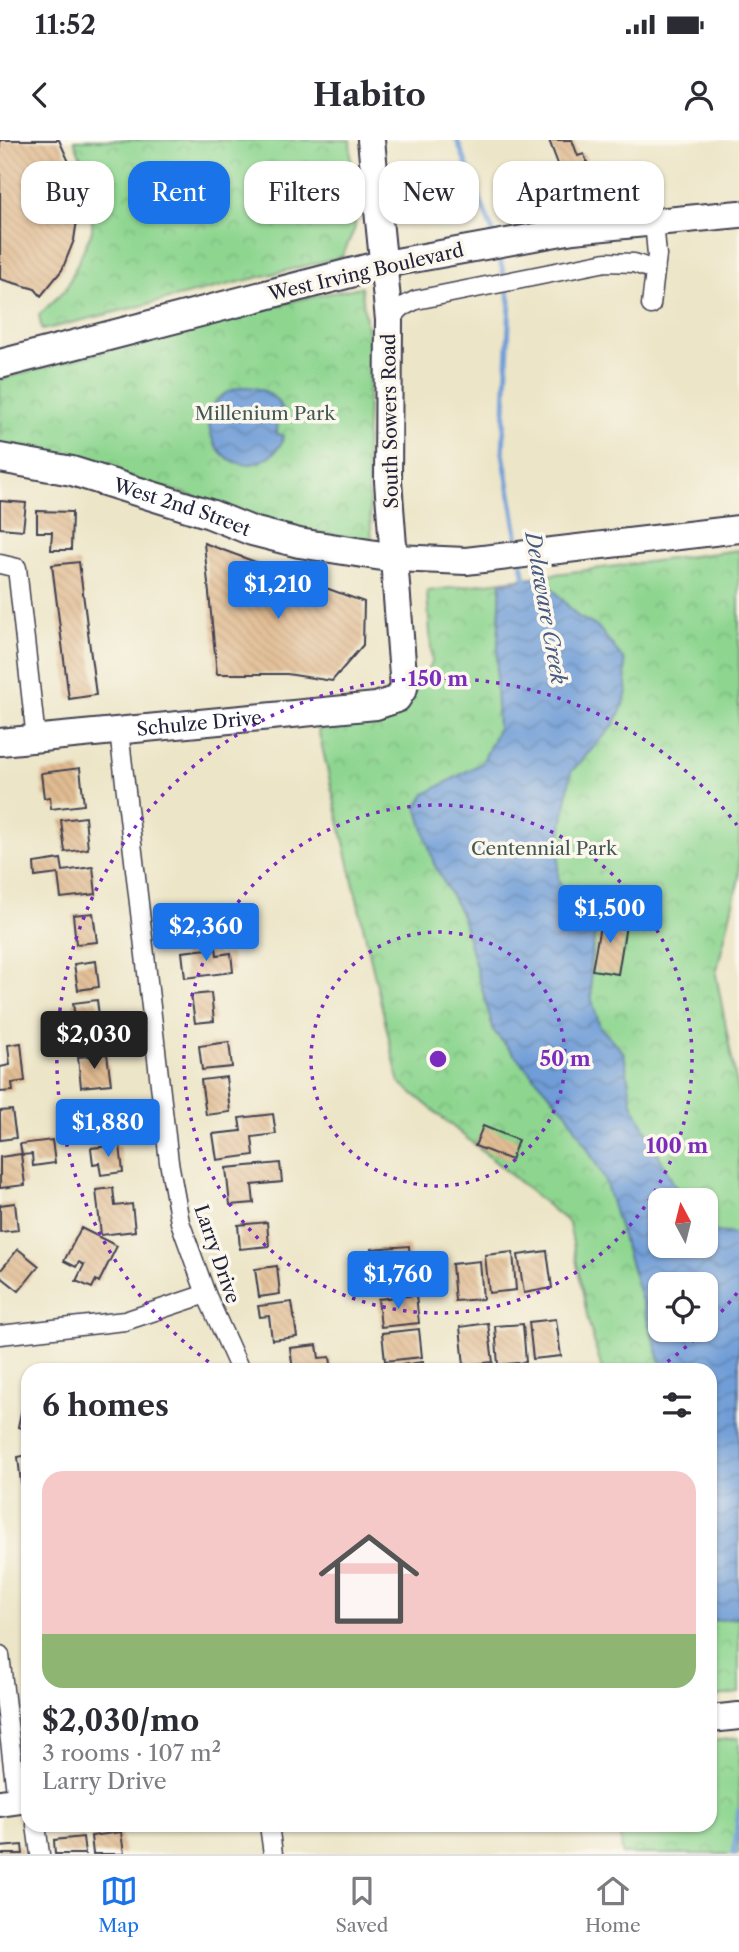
<!DOCTYPE html>
<meta charset="utf-8">
<style>
body{margin:0;font-family:"Libre Caslon Text",serif;background:#f7f7f7;color:#2b2b33;height:100vh;display:flex;flex-direction:column;font-size:26px;white-space:nowrap}
*{box-sizing:border-box;margin:0}
p{font-size:23px;color:#7c7c81}
.icon{flex:none;width:38px;height:38px;fill:none;stroke:currentColor;stroke-width:2;stroke-linecap:round;stroke-linejoin:round}
.map{position:relative;flex:1;overflow:hidden}
.sheet{position:absolute;left:21px;top:1223px;width:696px;height:469px;display:flex;flex-direction:column;background:#fff;border-radius:21px;box-shadow:0 2px 5px #0004}
.sheet>*{flex:none}
.guide{position:absolute;left:21px;top:21px;width:698px;height:63px;display:flex;gap:14px}
.needle{width:46px;rotate:353deg}
.buttons{position:absolute;left:648px;top:1048px;display:grid;gap:14px}
.buttons a{display:grid;place-items:center;width:70px;height:70px;border-radius:14px;background:#fff;box-shadow:0 2px 5px #0004;font-size:35px}
.price{position:absolute;translate:-50% -60px;padding:0 16px;border-radius:7px;background:#1a73e8;color:#fff;font-size:23px;line-height:46px;filter:drop-shadow(0 2px 4px #0008)}
.price::after{content:'';position:absolute;left:50%;top:42px;width:21px;height:16px;margin-left:-10px;background:inherit;clip-path:polygon(0 0,100% 0,50% 100%)}
.price.on{background:#222;color:#fff}
ul{padding:0;list-style:none}
li{display:grid;align-content:center;gap:14px;height:371px;padding:0 21px}
li+li{border-top:2px solid #e1e1e2}
li span{display:grid;place-items:center;height:217px;border-radius:21px;color:#555}
li>.icon{margin-inline-start:auto}
span .icon{width:126px;height:126px;fill:#fffc;stroke-width:1}
li b{font-size:30px}
h2{display:flex;justify-content:space-between;align-items:center;height:84px;padding:0 21px;font-size:30px}
.tag{padding:0 24px;border-radius:21px;background:#fff;box-shadow:0 2px 5px #0004;font-size:24px;line-height:63px}
.tag.on{background:#1a73e8;color:#fff}
.status{display:flex;justify-content:space-between;align-items:center;height:49px;padding:0 35px;background:#fff;direction:ltr}
.status svg{height:19px;fill:currentColor}
header{display:flex;justify-content:space-between;align-items:center;height:91px;padding:0 21px;background:#fff;font-size:32px;font-weight:800}
.dock{display:flex;justify-content:space-around;align-items:center;height:98px;border-top:2px solid #e1e1e2;background:#fff;font-size:19px;color:#7c7c81}
.dock a{display:grid;justify-items:center;gap:4px}
.dock .on{color:#1a73e8}
.map>svg:first-child{display:block}
.park{fill:url(#park-crowns);stroke:#587c66;stroke-width:2;fill-rule:evenodd}
.water{fill:url(#water-waves);stroke:#486089;stroke-width:2;fill-rule:evenodd}
.lines{fill:none;stroke-linecap:round;stroke-linejoin:round}
.stream{stroke:#6f9dd7;stroke-width:5}
.building{fill:url(#building-back-hatch)}
.street-casing{stroke:#403f50;stroke-width:21}
.secondary-casing{stroke:#403f50;stroke-width:30}
.primary-casing{stroke:#403f50;stroke-width:32}
.street{stroke:#fff;stroke-width:18}
.secondary{stroke:#fff;stroke-width:26}
.primary{stroke:#fff;stroke-width:28}
.ring{fill:none;stroke:#7b2cbf;stroke-width:3.5;stroke-dasharray:3.5 7}
.labels{text-anchor:middle;dominant-baseline:central;stroke-width:7;stroke-linejoin:round;paint-order:stroke}
.street-label{font-size:19px;fill:#22223b;stroke:#fbf7ec}
.park-label{font-size:19px;fill:#425854;stroke:#fbf7ec}
.water-label{font-size:21px;font-style:italic;fill:#455981;stroke:#fbf7ec}
.centre{fill:#7b2cbf;stroke:#fbf7ec;stroke-width:3.5}
.ring-label{font-size:21px;text-anchor:middle;font-weight:bold;fill:#7b2cbf;stroke:#fbf7ec;stroke-width:7;stroke-linejoin:round;paint-order:stroke}
</style>
<div class="status"><b>11:52</b><svg viewBox="0 0 49 12"><path d="M0 12V9h3v3zM5 12V6h3v6zM10 12V3h3v9zM15 12V0h3v12zM26 1h20v11H26zM47 4h2v5h-2z"/></svg></div>
<header><svg class="icon" aria-label="back" viewBox="0 0 24 24"><path d="M15 5l-7 7 7 7"/></svg>Habito<svg class="icon" aria-label="person" viewBox="0 0 24 24"><circle cx="12" cy="8" r="4"/><path d="M4 21q1-7 8-7t8 7"/></svg></header>
<div class="map">
<svg width="739" height="1714" viewBox="0 0 739 1714">
<defs>
<pattern id="park-crowns" width="20" height="18" patternUnits="userSpaceOnUse" patternTransform="scale(1.75)"><rect width="20" height="18" fill="#8ed690"/><path d="M2 6a3 3 0 1 1 6 0M12 15a3 3 0 1 1 6 0" fill="none" stroke="#7ab77d"/></pattern>
<pattern id="water-waves" width="16" height="10" patternUnits="userSpaceOnUse" patternTransform="scale(1.75)"><rect width="16" height="10" fill="#6f9dd7"/><path d="M0 5q4-4 8 0t8 0" fill="none" stroke="#5b80b0"/></pattern>
<pattern id="building-back-hatch" width="6" height="6" patternUnits="userSpaceOnUse" patternTransform="scale(1.75)"><rect width="6" height="6" fill="#e1bc92"/><path d="M-1 5l2 2M0 0l6 6M5-1l2 2" fill="none" stroke="#c1a17f"/></pattern>
</defs>
<rect width="100%" height="100%" fill="#fbf7ec"/>
<filter id="ink" filterUnits="userSpaceOnUse"><feTurbulence type="fractalNoise" baseFrequency=".0143" numOctaves="2"/><feDisplacementMap in="SourceGraphic" scale="14" xChannelSelector="R" yChannelSelector="G"/><feConvolveMatrix kernelMatrix="1 2 1 2 8 2 1 2 1" color-interpolation-filters="sRGB"/></filter>
<filter id="wash" filterUnits="userSpaceOnUse"><feTurbulence type="fractalNoise" baseFrequency=".00686" numOctaves="4" result="noise"/><feDisplacementMap in="SourceGraphic" scale="28" xChannelSelector="R" yChannelSelector="G"/><feGaussianBlur stdDeviation="1.57" result="paint"/><feColorMatrix in="noise" values="0 0 0 0 0 0 0 0 0 0 0 0 0 0 0 0 0 1.4 0 .05"/><feComposite in="paint" operator="in"/></filter>
<g filter="url(#wash)">
<rect width="100%" height="100%" fill="#ece5c7"/>
<g class="park">
<polygon points="74,0 350,0 355,88 342,117 42,190 39,175 66,149 92,91 92,47"/>
<polygon points="361,147 370,208 366,313 372,400 313,392 144,342 0,310 0,239 292,161"/>
<path d="M 739,410 L 739,738 L 716,834 L 739,957 L 739,1553 L 711,1557 L 710,1230 L 602,1230 L 588,1180 L 569,1083 L 399,942 L 318,589 L 404,570 L 432,522 L 427,451 ZM 660,1060 L 705,1060 L 705,1106 L 660,1106 ZM 660,1144 L 705,1144 L 705,1190 L 660,1190 Z"/>
<polygon points="739,1598 739,1714 622,1714 620,1685 710,1685 711,1601"/>
</g>
<g class="water">
<path d="M 243,247 C 263,246 278,256 285,275 L 278,277 L 277,294 L 283,295 C 283,304 276,312 269,317 C 218,350 178,259 243,247 Z"/>
<path d="M 542,437 L 578,477 L 598,487 L 624,520 L 627,552 L 623,566 L 614,585 L 571,632 L 560,699 L 558,737 L 565,757 L 582,776 L 596,786 L 590,825 L 592,860 L 600,887 L 624,913 L 632,963 L 682,1060 L 660,1060 L 660,1106 L 705,1106 L 705,1090 L 739,1095 L 739,1478 L 711,1481 L 710,1230 L 663,1230 L 604,1038 L 567,973 L 494,892 L 461,774 L 434,724 L 417,667 L 425,654 L 482,623 L 498,589 L 496,545 L 501,442 ZM 660,1144 L 705,1144 L 705,1190 L 660,1190 Z"/>
</g>
<g class="lines">
<g class="stream">
<polyline points="457,0 494,95"/>
<polyline points="498,111 510,161 503,313 519,406"/>
<polyline points="522,423 526,444"/>
<polyline points="734,1714 739,1670"/>
</g>
</g>
<g id="blocks">
<g class="building">
<polygon points="0,0 59,0 75,35 79,67 74,100 62,130 41,156 35,149 0,139"/>
<polygon points="549,0 572,0 578,16 584,14 596,46 570,56"/>
<polygon points="0,361 26,363 23,390 0,388"/>
<polygon points="37,371 72,372 71,410 51,410 52,392 37,392"/>
<polygon points="204,403 364,462 363,505 332,541 287,534 217,534"/>
<polygon points="79,422 96,555 69,559 52,425"/>
<polygon points="80,628 84,665 51,669 50,657 44,658 41,633"/>
<polygon points="85,677 88,709 65,712 61,680"/>
<polygon points="61,719 63,731 93,727 96,754 61,758 58,734 35,737 34,723"/>
<polygon points="93,773 97,802 76,804 73,775"/>
<polygon points="602,775 627,779 618,834 592,830"/>
<polygon points="216,808 217,815 231,813 233,832 185,838 182,812"/>
<polygon points="96,821 99,847 78,850 74,824"/>
<polygon points="211,853 214,881 195,883 191,855"/>
<polygon points="97,860 102,898 78,901 73,863"/>
<polygon points="229,902 232,927 202,930 199,906"/>
<polygon points="21,903 25,941 12,943 13,951 0,952 0,927 10,925 8,905"/>
<polygon points="107,914 111,944 81,947 78,917"/>
<polygon points="226,937 230,972 206,975 201,940"/>
<polygon points="113,959 116,986 93,989 92,980 80,982 77,963"/>
<polygon points="12,970 16,998 0,1000 0,971"/>
<polygon points="273,974 276,994 252,997 254,1015 217,1020 213,994 241,991 239,978"/>
<polygon points="483,986 518,1000 511,1020 475,1006"/>
<polygon points="52,1000 55,1023 33,1026 32,1014 22,1015 20,1004"/>
<polygon points="120,1005 123,1032 101,1035 99,1023 93,1024 91,1008"/>
<polygon points="21,1014 25,1045 0,1048 0,1017"/>
<polygon points="280,1023 282,1042 252,1045 254,1063 230,1065 226,1028"/>
<polygon points="113,1048 115,1066 132,1064 135,1091 101,1095 96,1050"/>
<polygon points="15,1063 18,1090 0,1092 0,1065"/>
<polygon points="267,1082 269,1106 240,1109 238,1085"/>
<polygon points="81,1088 117,1106 99,1142 96,1140 92,1148 76,1141 84,1125 79,1122 76,1127 64,1121"/>
<polygon points="409,1106 411,1134 373,1137 371,1109"/>
<polygon points="18,1109 39,1126 19,1151 0,1136 0,1131"/>
<polygon points="547,1111 552,1148 524,1153 518,1115"/>
<polygon points="513,1112 516,1150 489,1153 485,1115"/>
<polygon points="480,1121 483,1159 455,1161 452,1124"/>
<polygon points="277,1126 280,1154 259,1157 255,1129"/>
<polygon points="416,1155 419,1183 381,1187 378,1159"/>
<polygon points="292,1162 297,1197 272,1200 269,1176 260,1177 258,1166"/>
<polygon points="556,1179 561,1216 533,1219 529,1182"/>
<polygon points="488,1183 493,1222 464,1225 460,1187"/>
<polygon points="523,1184 526,1222 498,1225 495,1186"/>
<polygon points="419,1189 422,1217 385,1221 382,1193"/>
<polygon points="317,1205 319,1218 330,1217 332,1230 293,1230 290,1208"/>
<polygon points="423,1222 424,1230 386,1230 386,1227"/>
<polygon points="27,1244 28,1245 28,1289 18,1287"/>
<polygon points="28,1315 28,1342 21,1343 18,1317"/>
<polygon points="121,1692 124,1714 93,1714 91,1696"/>
<polygon points="83,1697 85,1714 55,1714 54,1700"/>
<polygon points="22,1705 23,1714 0,1714 0,1707"/>
</g>
</g>
</g>
<g filter="url(#ink)">
<use href="#blocks" fill-opacity="0" stroke="#403f50" stroke-width="2"/>
<g class="lines">
<g class="street-casing">
<g id="street">
<polyline points="651,165 657,115 654,81"/>
<polyline points="389,180 402,167 416,160 606,122 634,123 654,130"/>
<polyline points="0,424 17,428 36,599"/>
<polyline points="119,591 169,1022 180,1082 206,1154 240,1230"/>
<polyline points="0,1195 125,1181 206,1154"/>
<polyline points="0,1515 17,1661"/>
<polyline points="36,1685 40,1714"/>
<polyline points="269,1685 273,1714"/>
</g>
</g>
<g class="secondary-casing">
<g id="secondary">
<polyline points="385,124 573,90 739,74"/>
<polyline points="395,418 466,421 739,389"/>
<path id="s1" d="M 0,602 L 376,566 L 397,559 L 404,548 L 388,341 L 389,180 L 371,0"/>
<polyline points="710,1579 739,1576"/>
<polyline points="0,1663 28,1659"/>
</g>
</g>
<g class="primary-casing">
<g id="primary">
<polyline points="0,224 385,124"/>
<path id="s2" d="M 0,318 L 72,331 L 210,374 L 252,391 L 299,403 L 395,418"/>
</g>
</g>
<use href="#street" class="street"/>
<use href="#secondary" class="secondary"/>
<use href="#primary" class="primary"/>
</g>
</g>
<g class="ring">
<circle cx="438" cy="919" r="127"/>
<circle cx="438" cy="919" r="254"/>
<path d="M737 1153A380 380 0 0 1 659 1228M217 1228A380 380 0 1 1 737 685"/>
</g>
<g class="labels">
<g class="street-label">
<text transform="translate(366 132) rotate(-13)">West Irving Boulevard</text>
<text transform="translate(390 281) rotate(-91)">South Sowers Road</text>
<text stroke="none"><textPath href="#s2" startOffset="189">West 2nd Street</textPath></text>
<text stroke="none"><textPath href="#s1" startOffset="200">Schulze Drive</textPath></text>
<text transform="translate(217 1114) rotate(71)">Larry Drive</text>
</g>
<g class="park-label">
<text x="265" y="273">Millenium Park</text>
<text x="544" y="708">Centennial Park</text>
</g>
<g class="water-label">
<text transform="translate(546 468) rotate(80)">Delaware Creek</text>
</g>
</g>
<circle cx="438" cy="919" r="10" class="centre"/>
<g class="ring-label">
<text x="438" y="546">150 m</text>
<text x="565" y="926">50 m</text>
<text x="677" y="1013">100 m</text>
</g>
</svg>
<div class="buttons">
<a><svg class="needle" viewBox="-14 -14 28 28"><path d="M0-13l5 13h-10z" fill="#e53935"/><path d="M0 13l5-13h-10z" fill="#7c7c81"/></svg></a>
<a><svg class="icon" aria-label="locate" viewBox="0 0 24 24"><circle cx="12" cy="12" r="6"/><path d="M12 2v4M12 18v4M2 12h4M18 12h4"/></svg></a>
</div>
<b class="price" style="left:278px;top:481px">$1,210</b>
<b class="price" style="left:610px;top:805px">$1,500</b>
<b class="price" style="left:206px;top:823px">$2,360</b>
<b class="price on" style="left:94px;top:931px">$2,030</b>
<b class="price" style="left:108px;top:1019px">$1,880</b>
<b class="price" style="left:398px;top:1171px">$1,760</b>
<div class="guide">
<a class="tag">Buy</a>
<a class="tag on">Rent</a>
<a class="tag">Filters</a>
<a class="tag">New</a>
<a class="tag">Apartment</a>
</div>
<section class="sheet">
<h2>6 homes<svg class="icon" aria-label="filters" viewBox="0 0 24 24"><path d="M4 7h16M4 17h16"/><circle cx="9" cy="7" r="2"/><circle cx="15" cy="17" r="2"/></svg></h2>
<ul>
<li><span style="background:linear-gradient(#f6c9c9 75%,#8fb573 0)"><svg class="icon" aria-label="home" viewBox="0 0 24 24"><path d="M3 11l9-7 9 7M6 9v11h12V9"/></svg></span><div><b>$2,030/mo</b><p>3 rooms · 107 m²</p><p>Larry Drive</p></div></li>
</ul>
</section>
</div>
<nav class="dock">
<a class="on"><svg class="icon" aria-label="map" viewBox="0 0 24 24"><path d="M3 6l6-2 6 2 6-2v14l-6 2-6-2-6 2zM9 4v14M15 6v14"/></svg>Map</a>
<a><svg class="icon" aria-label="saved" viewBox="0 0 24 24"><path d="M7 4h10v16l-5-4-5 4z"/></svg>Saved</a>
<a><svg class="icon" aria-label="home" viewBox="0 0 24 24"><path d="M3 11l9-7 9 7M6 9v11h12V9"/></svg>Home</a>
</nav>
